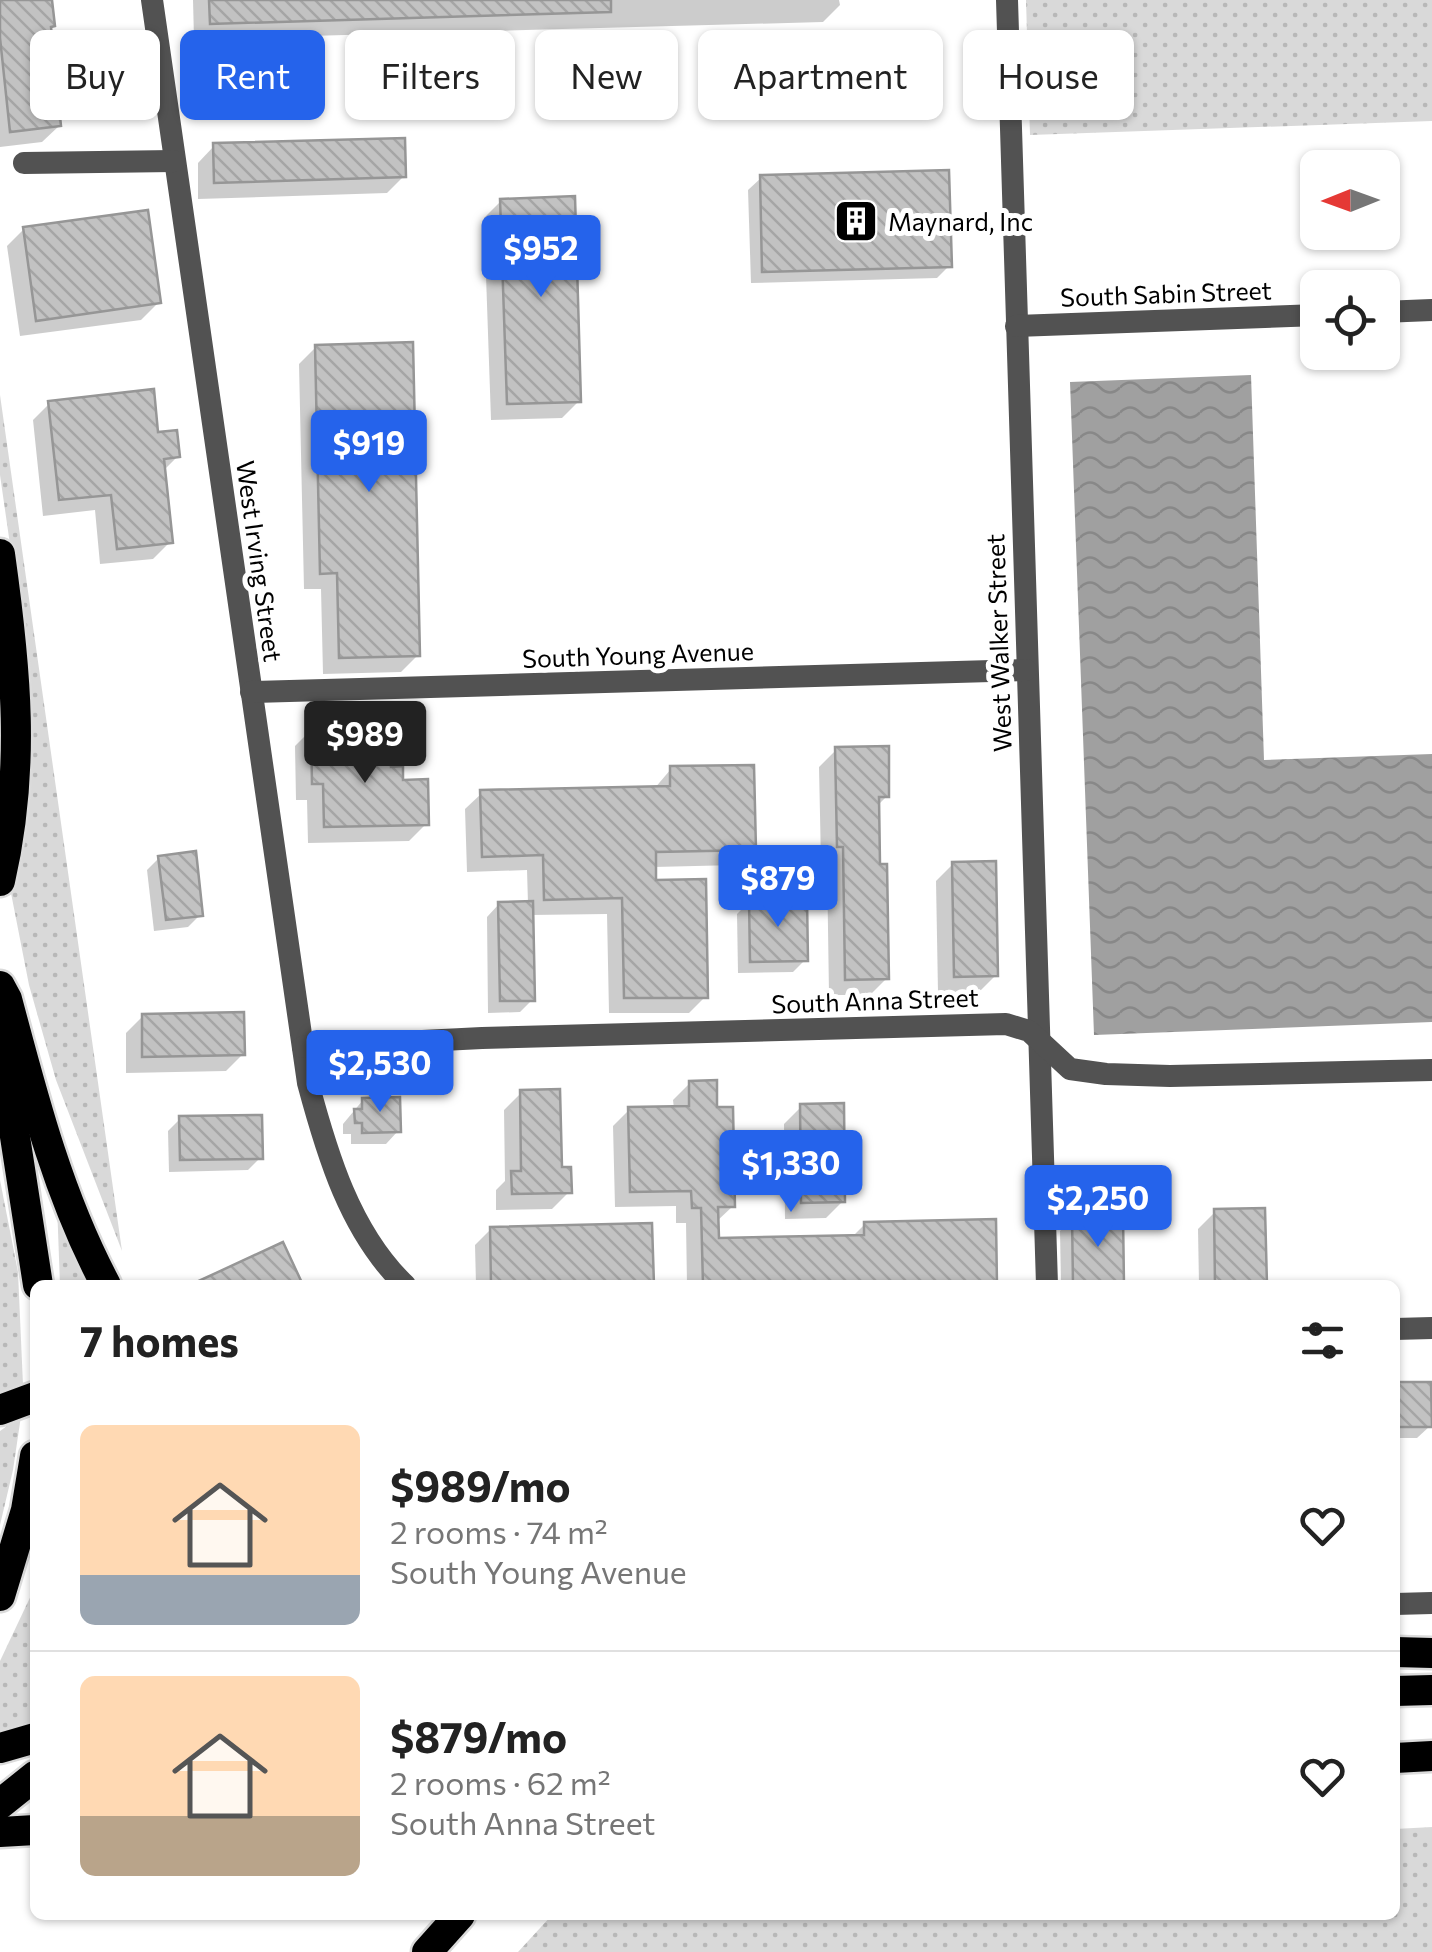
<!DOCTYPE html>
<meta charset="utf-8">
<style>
body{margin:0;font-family:Commissioner,sans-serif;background:#f6f6f6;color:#222;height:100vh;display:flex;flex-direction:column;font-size:38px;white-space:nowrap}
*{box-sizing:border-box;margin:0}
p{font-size:32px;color:#767676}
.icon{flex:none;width:55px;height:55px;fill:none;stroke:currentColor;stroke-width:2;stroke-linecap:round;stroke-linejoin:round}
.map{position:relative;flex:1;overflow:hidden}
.panel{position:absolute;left:30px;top:1280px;width:1370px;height:640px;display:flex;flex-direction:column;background:#fff;border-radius:15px;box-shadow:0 2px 8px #0004}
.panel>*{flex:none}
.hud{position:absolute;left:30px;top:30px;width:1372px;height:90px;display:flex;gap:20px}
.needle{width:65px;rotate:269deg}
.fabs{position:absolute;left:1300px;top:150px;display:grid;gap:20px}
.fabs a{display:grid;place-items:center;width:100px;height:100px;border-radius:15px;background:#fff;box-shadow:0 2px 8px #0004;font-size:50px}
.price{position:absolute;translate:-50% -85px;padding:0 22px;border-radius:10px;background:#2563eb;color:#fff;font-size:32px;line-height:65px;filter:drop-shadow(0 2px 5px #0008)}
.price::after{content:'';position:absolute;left:50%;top:60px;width:30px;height:22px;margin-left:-15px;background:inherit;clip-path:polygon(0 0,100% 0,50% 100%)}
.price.current{background:#222;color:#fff}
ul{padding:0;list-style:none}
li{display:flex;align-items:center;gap:30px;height:250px;padding:0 50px}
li+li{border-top:2px solid #e0e0e0}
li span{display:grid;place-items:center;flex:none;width:280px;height:200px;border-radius:15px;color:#555}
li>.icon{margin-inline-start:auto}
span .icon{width:120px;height:120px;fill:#fffc;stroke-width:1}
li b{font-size:42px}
h2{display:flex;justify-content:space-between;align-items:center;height:120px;padding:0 50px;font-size:42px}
.tag{padding:0 35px;border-radius:15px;background:#fff;box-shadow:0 2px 8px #0004;font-size:35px;line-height:90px}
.tag.current{background:#2563eb;color:#fff}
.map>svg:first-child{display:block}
.green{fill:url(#green-dots)}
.water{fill:url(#water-waves)}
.shadow{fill:#0003}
.building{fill:url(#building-back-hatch);stroke:#969696;stroke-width:2.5}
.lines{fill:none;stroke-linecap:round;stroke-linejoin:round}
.highway-casing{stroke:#dbdbdb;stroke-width:35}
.minor{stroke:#525252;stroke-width:22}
.highway{stroke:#000;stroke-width:30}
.labels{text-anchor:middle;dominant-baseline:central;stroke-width:10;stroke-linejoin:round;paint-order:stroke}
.poi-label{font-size:25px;fill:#000;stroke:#fff;text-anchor:start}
.street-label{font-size:25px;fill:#000;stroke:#fff}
</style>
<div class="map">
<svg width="1432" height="1952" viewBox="0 0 1432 1952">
<defs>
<pattern id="green-dots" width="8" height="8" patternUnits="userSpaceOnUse" patternTransform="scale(2.5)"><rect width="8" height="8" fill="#d9d9d9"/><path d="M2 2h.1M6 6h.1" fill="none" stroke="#b8b8b8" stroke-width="1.8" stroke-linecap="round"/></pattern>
<pattern id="water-waves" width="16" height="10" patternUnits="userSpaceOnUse" patternTransform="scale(2.5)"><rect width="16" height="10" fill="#a0a0a0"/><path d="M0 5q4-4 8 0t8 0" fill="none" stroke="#888"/></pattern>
<pattern id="building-back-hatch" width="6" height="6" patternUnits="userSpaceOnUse" patternTransform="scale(2.5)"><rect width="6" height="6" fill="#c2c2c2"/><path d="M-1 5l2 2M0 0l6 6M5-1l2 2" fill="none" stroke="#a5a5a5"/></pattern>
</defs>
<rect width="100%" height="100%" fill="#fff"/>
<g class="green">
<polygon points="1026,0 1432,0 1432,121 1030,135"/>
<polygon points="0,395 122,1251 56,1080 29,985 11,893 28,802 29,722 21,621 0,475"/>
<polygon points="0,1180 18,1272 23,1385 0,1396"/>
<polygon points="57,1203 93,1285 60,1285"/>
<polygon points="21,1416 13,1470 0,1525 0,1431"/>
<polygon points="35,1587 35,1726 0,1738 0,1661"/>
<polygon points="1432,1827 1432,1952 518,1952 552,1915 1395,1915 1395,1829"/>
</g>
<polygon class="water" points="1251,375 1264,760 1432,754 1432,1022 1094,1035 1070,382"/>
<g class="shadow">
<polygon points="0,0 50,0 48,29 59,126 42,142 0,147"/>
<polygon points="193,0 839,0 840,5 823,22 194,39"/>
<polygon points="214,146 404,176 387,193 198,199 198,163"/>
<polygon points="761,178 949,266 937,278 751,283 748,190"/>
<polygon points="501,201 579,401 562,418 491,420 484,218"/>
<polygon points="24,229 158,303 141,320 20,336 7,246"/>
<polygon points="316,347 418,655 401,672 323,674 321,589 304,589 299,364"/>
<polygon points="50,403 156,435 178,456 163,471 170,542 153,559 100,564 95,510 43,516 33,420"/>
<polygon points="312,729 333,749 377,760 389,769 426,824 409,841 308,843 307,800 296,800 295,746"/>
<polygon points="836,750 887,796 876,807 887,978 870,995 829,995 827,863 821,863 819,767"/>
<polygon points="671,769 753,849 737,865 654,867 654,883 705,997 689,1013 609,1013 607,914 531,915 532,1000 520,1012 488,1013 487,917 499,904 528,904 527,870 467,872 465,809 482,793 654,789"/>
<polygon points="159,858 200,915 188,927 154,931 147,870"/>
<polygon points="953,864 996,975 979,992 938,993 936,881"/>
<polygon points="750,901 805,960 793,972 738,973 737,914"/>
<polygon points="143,1016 243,1054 226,1071 126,1073 126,1033"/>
<polygon points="690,1083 715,1110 733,1206 716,1222 716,1240 852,1237 865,1224 995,1285 687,1285 686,1223 676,1223 676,1206 615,1207 613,1126 629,1110 674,1109 673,1100"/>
<polygon points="521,1093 569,1192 552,1209 496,1210 496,1190 505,1181 504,1110"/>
<polygon points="363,1100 398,1131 386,1144 351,1144 351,1134 343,1134 343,1124"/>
<polygon points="801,1107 843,1201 826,1218 785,1219 784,1124"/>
<polygon points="180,1119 260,1158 248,1170 169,1172 168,1131"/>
<polygon points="1215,1212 1264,1285 1199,1285 1198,1229"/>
<polygon points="1073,1218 1122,1285 1061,1285 1060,1231"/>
<polygon points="491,1229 651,1285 476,1285 475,1245"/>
<polygon points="1395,1385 1430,1426 1417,1438 1395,1438"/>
</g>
<g class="building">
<polygon points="0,0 52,0 55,26 51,27 61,126 10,132 0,38"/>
<polygon points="209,0 611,0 611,12 210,24"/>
<polygon points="405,138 406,177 214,183 213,143"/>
<polygon points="949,170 952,267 762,272 760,175"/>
<polygon points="575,196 581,402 507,404 500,199"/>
<polygon points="148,210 161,303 36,321 23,227"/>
<polygon points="413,342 420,656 339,658 337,573 320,574 315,345"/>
<polygon points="154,389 158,432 177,430 180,457 164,459 173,543 117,549 111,495 59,500 48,401"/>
<polygon points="335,726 336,747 379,746 379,757 391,757 391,767 403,766 403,780 428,779 429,825 324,827 323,784 312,784 311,727"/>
<polygon points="889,746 889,797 879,797 880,864 887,864 889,979 845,980 843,847 837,847 835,747"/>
<polygon points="754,765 756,850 656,852 656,880 706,879 708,998 624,998 622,898 544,900 543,855 482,857 480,790 670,786 670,766"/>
<polygon points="196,851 203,916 166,920 158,856"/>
<polygon points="996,861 998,976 954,977 952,862"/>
<polygon points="807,898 808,961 750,962 749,899"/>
<polygon points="533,901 535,1001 500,1001 498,902"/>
<polygon points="244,1012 245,1055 142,1057 142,1014"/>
<polygon points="717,1080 717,1107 733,1107 735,1207 718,1207 719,1238 864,1235 864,1222 996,1219 997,1285 703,1285 701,1208 692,1208 691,1191 630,1192 628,1107 689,1106 689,1081"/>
<polygon points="560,1089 562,1167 571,1167 572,1193 512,1194 511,1171 521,1171 520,1090"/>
<polygon points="400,1097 401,1132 362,1133 362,1123 355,1123 354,1109 362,1109 362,1098"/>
<polygon points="844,1103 845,1202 801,1203 800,1104"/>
<polygon points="262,1115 263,1159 180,1160 179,1116"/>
<polygon points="1265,1208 1267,1285 1215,1285 1214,1209"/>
<polygon points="1123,1215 1124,1285 1073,1285 1072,1216"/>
<polygon points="652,1223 654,1285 491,1285 490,1227"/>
<polygon points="283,1242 303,1285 190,1285"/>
<polygon points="1395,1382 1431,1382 1432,1427 1395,1427"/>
</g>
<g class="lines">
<g class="highway-casing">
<g id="highway">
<path d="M 0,554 C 16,668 26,768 0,881"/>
<path d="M 0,986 L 7,999 C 33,1097 58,1195 106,1285"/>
<polyline points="0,1040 38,1285"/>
<polyline points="0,1410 35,1397"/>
<polyline points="0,1596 26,1510 35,1456"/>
<polyline points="1395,1652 1432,1653"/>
<polyline points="1395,1691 1432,1690"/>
<polyline points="0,1748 35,1738"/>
<polyline points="1395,1758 1432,1756"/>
<polyline points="0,1804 35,1776"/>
<polyline points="0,1832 35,1830"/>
<polyline points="427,1952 460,1915"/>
</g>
</g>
<g class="minor">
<path d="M 152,0 L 308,1083 C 327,1154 350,1232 405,1285"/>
<polyline points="1007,0 1047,1285"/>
<polyline points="24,163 174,161"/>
<polyline points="1382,312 1432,310"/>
<polyline points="1016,326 1318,315"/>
<polyline points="251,692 1026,670"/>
<polyline points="303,1047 482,1038 1006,1024 1029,1031 1070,1069 1106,1074 1170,1076 1432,1070"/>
<polyline points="1395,1329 1432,1328"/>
<polyline points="1395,1604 1432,1603"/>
</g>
<use href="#highway" class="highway"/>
</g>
<defs>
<g id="building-square" transform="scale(2.25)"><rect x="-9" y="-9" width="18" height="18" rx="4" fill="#000" stroke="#fff"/><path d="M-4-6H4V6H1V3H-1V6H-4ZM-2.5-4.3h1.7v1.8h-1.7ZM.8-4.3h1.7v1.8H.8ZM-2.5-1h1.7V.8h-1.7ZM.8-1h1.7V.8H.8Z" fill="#fff"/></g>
</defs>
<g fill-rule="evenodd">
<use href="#building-square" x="856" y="221"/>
</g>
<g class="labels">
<g class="poi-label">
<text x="888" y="221">Maynard, Inc</text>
</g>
<g class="street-label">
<text transform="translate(1166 293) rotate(-2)">South Sabin Street</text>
<text transform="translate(260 561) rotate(82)">West Irving Street</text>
<text transform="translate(998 643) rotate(-92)">West Walker Street</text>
<text transform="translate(638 654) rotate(-2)">South Young Avenue</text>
<text transform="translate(875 1000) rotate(-2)">South Anna Street</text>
</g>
</g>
</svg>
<div class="fabs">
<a><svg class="needle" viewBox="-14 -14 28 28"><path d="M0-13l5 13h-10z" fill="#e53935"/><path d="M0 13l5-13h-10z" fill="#767676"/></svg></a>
<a><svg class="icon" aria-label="locate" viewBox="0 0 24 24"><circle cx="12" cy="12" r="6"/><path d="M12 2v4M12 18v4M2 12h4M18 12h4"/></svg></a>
</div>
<b class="price" style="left:541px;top:300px">$952</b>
<b class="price" style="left:369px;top:495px">$919</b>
<b class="price current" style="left:365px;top:786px">$989</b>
<b class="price" style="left:778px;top:930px">$879</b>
<b class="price" style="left:380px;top:1115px">$2,530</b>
<b class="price" style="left:791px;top:1215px">$1,330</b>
<b class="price" style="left:1098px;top:1250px">$2,250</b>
<div class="hud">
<a class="tag">Buy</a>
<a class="tag current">Rent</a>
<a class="tag">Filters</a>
<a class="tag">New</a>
<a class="tag">Apartment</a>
<a class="tag">House</a>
</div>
<section class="panel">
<h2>7 homes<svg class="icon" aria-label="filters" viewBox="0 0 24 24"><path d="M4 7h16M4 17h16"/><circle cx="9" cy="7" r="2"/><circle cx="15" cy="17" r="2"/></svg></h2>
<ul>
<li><span style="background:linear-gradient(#ffd9b3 75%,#9aa5b1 0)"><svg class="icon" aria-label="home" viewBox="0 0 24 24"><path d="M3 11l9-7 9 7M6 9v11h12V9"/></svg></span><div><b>$989/mo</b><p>2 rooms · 74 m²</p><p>South Young Avenue</p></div><svg class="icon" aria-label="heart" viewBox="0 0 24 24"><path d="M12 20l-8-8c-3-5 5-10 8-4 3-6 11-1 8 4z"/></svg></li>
<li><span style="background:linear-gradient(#ffd9b3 70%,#b9a48a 0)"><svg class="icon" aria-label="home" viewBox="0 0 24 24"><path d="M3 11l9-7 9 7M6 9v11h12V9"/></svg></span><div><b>$879/mo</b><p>2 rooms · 62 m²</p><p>South Anna Street</p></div><svg class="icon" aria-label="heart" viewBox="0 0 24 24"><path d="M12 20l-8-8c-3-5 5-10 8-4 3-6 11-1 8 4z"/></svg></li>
</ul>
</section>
</div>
